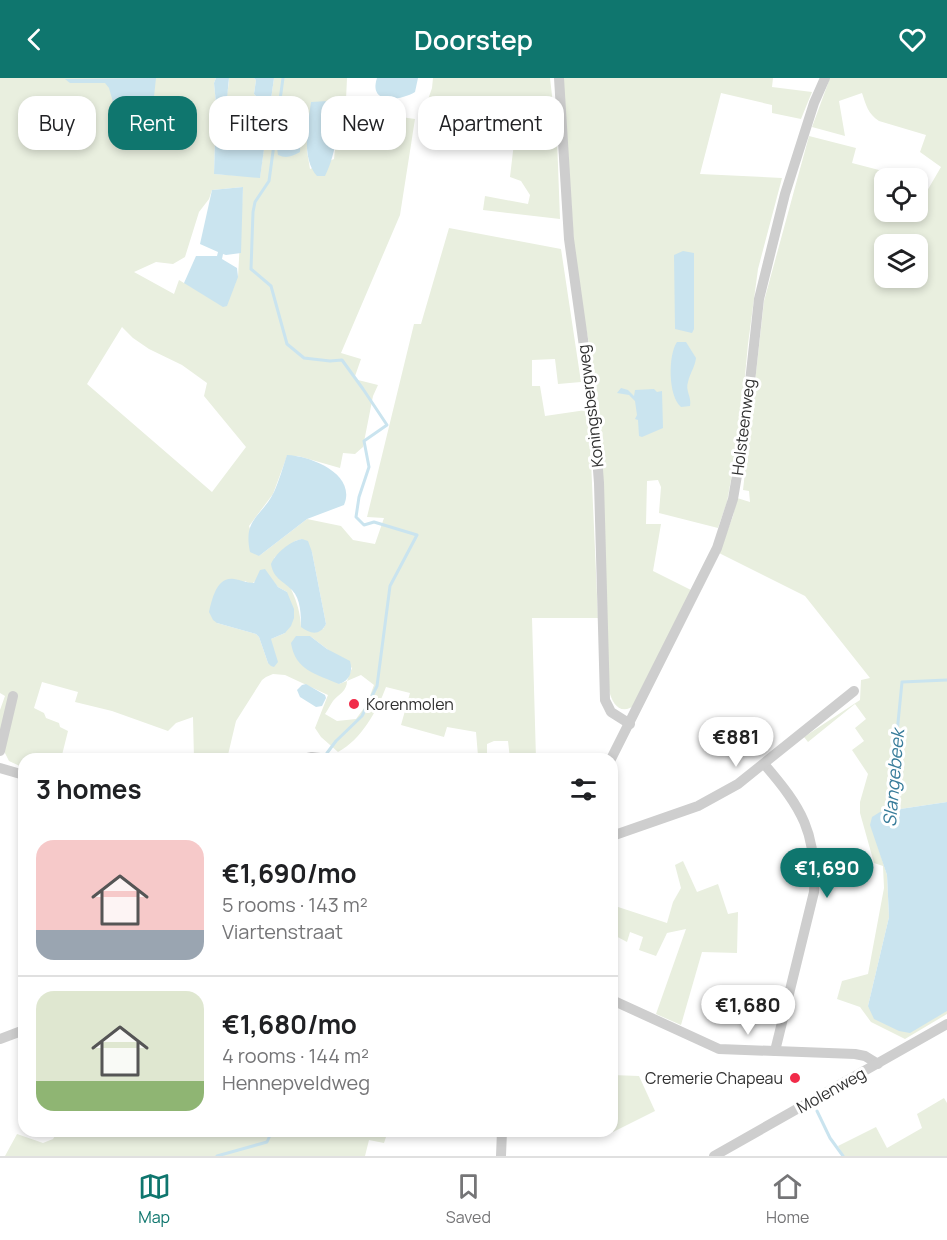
<!DOCTYPE html>
<meta charset="utf-8">
<style>
body{margin:0;font-family:Manrope,sans-serif;background:#f2f2f2;color:#202124;height:100vh;display:flex;flex-direction:column;font-size:22px;white-space:nowrap}
*{box-sizing:border-box;margin:0}
p{font-size:20px;color:#757577}
.icon{flex:none;width:33px;height:33px;fill:none;stroke:currentColor;stroke-width:2;stroke-linecap:round;stroke-linejoin:round}
.map{position:relative;flex:1;overflow:hidden}
.sheet{position:absolute;left:18px;top:675px;width:600px;height:384px;display:flex;flex-direction:column;background:#fff;border-radius:18px;box-shadow:0 3px 9px #0003}
.sheet>*{flex:none}
.hud{position:absolute;left:18px;top:18px;width:600px;height:54px;display:flex;gap:12px}
.tools{position:absolute;left:874px;top:90px;display:grid;gap:12px}
.tools a{display:grid;place-items:center;width:54px;height:54px;border-radius:12px;background:#fff;box-shadow:0 3px 9px #0003;font-size:30px}
.price{position:absolute;translate:-50% -51px;padding:0 14px;border-radius:21px;background:#fff;color:#222;font-size:20px;line-height:39px;filter:drop-shadow(0 2px 3px #0008)}
.price::after{content:'';position:absolute;left:50%;top:36px;width:18px;height:14px;margin-left:-9px;background:inherit;clip-path:polygon(0 0,100% 0,50% 100%)}
.price.active{background:#0f766e;color:#fff}
ul{padding:0;list-style:none}
li{display:flex;align-items:center;gap:18px;height:150px;padding:0 18px}
li+li{border-top:2px solid #e0e0e0}
li span{display:grid;place-items:center;flex:none;width:168px;height:120px;border-radius:18px;color:#555}
li>.icon{margin-inline-start:auto}
span .icon{width:72px;height:72px;fill:#fffc;stroke-width:1}
li b{font-size:26px}
h2{display:flex;justify-content:space-between;align-items:center;height:72px;padding:0 18px;font-size:26px}
.tag{padding:0 21px;border-radius:18px;background:#fff;box-shadow:0 3px 9px #0003;font-size:21px;line-height:54px}
.tag.active{background:#0f766e;color:#fff}
header{display:flex;justify-content:space-between;align-items:center;height:78px;padding:0 18px;background:#0f766e;color:#fff;font-size:27px;font-weight:600}
.menu{display:flex;justify-content:space-around;align-items:center;height:84px;border-top:2px solid #e0e0e0;background:#fff;font-size:16px;color:#757577}
.menu a{display:grid;justify-items:center;gap:3px}
.menu .active{color:#0f766e}
.map>svg:first-child{display:block}
.green{fill:#e9efdf;fill-rule:evenodd}
.water{fill:#cae4ef}
.lines{fill:none;stroke-linecap:round;stroke-linejoin:round}
.stream{stroke:#cae4ef;stroke-width:3}
.minor{stroke:#cecece;stroke-width:10}
.poi-dot{fill:#f12b49;stroke:#fff;stroke-width:2}
.labels{text-anchor:middle;dominant-baseline:central;stroke-width:6;stroke-linejoin:round;paint-order:stroke}
.street-label{font-size:16px;fill:#313131;stroke:#fff}
.poi-label{font-size:16px;fill:#313131;stroke:#fff;text-anchor:start}
.water-label{font-size:18px;font-style:italic;fill:#387c9a;stroke:#fff}
</style>
<header><svg class="icon" aria-label="back" viewBox="0 0 24 24"><path d="M15 5l-7 7 7 7"/></svg>Doorstep<svg class="icon" aria-label="heart" viewBox="0 0 24 24"><path d="M12 20l-8-8c-3-5 5-10 8-4 3-6 11-1 8 4z"/></svg></header>
<div class="map">
<svg width="947" height="1078" viewBox="0 0 947 1078">
<rect width="100%" height="100%" fill="#fff"/>
<g class="green">
<path d="M 0,0 L 216,0 L 214,5 L 216,26 L 214,96 L 260,99 L 274,0 L 347,0 L 346,22 L 397,31 L 394,38 L 415,41 L 400,137 L 341,275 L 361,281 L 354,301 L 378,307 L 373,318 L 363,369 L 355,376 L 343,375 L 340,390 L 298,378 L 287,378 L 273,416 L 249,448 L 259,478 L 307,441 L 341,448 L 353,462 L 375,466 L 384,440 L 367,439 L 414,246 L 421,246 L 449,150 L 561,171 L 581,304 L 558,306 L 555,281 L 532,282 L 532,308 L 540,308 L 545,338 L 586,332 L 590,360 L 598,540 L 532,540 L 536,681 L 510,681 L 508,663 L 494,663 L 487,666 L 487,675 L 478,678 L 476,654 L 447,649 L 444,659 L 401,647 L 410,615 L 386,609 C 377,633 361,662 338,674 L 321,659 L 315,650 L 328,617 L 285,597 L 273,596 L 266,599 L 262,602 L 236,643 L 227,681 L 194,681 L 193,639 L 176,645 L 168,653 L 112,633 L 75,624 L 78,614 L 42,604 L 34,630 L 44,635 L 46,640 L 59,645 L 60,649 L 68,653 L 61,681 L 24,681 L 24,690 L 9,683 L 4,673 L 0,671 L 0,632 L 5,618 L 0,615 ZM 345,22 L 338,43 L 334,81 L 310,91 L 307,73 L 309,40 ZM 243,109 L 238,199 L 184,205 L 179,202 L 174,216 L 134,194 L 156,184 L 173,186 L 185,179 L 199,134 L 209,121 L 212,112 ZM 122,249 L 133,260 L 149,271 L 182,287 L 207,305 L 204,318 L 246,369 L 212,414 L 87,306 ZM 302,461 L 312,474 L 326,546 L 323,551 L 301,549 C 300,522 287,503 274,480 L 295,463 ZM 272,502 L 278,509 L 287,514 L 285,555 L 271,561 L 268,585 L 259,559 L 256,556 L 217,545 L 245,503 L 251,506 L 256,503 ZM 310,558 L 352,590 L 347,603 L 339,606 ZM 361,597 L 374,607 L 367,626 L 356,641 L 337,643 L 325,636 C 328,632 330,627 333,623 C 339,616 347,613 347,603 Z"/>
<path d="M 229,0 L 254,0 L 256,2 L 254,16 L 259,21 L 247,55 L 233,70 L 225,68 C 224,59 222,36 224,29 C 226,19 229,10 229,0 Z"/>
<polygon points="433,0 550,0 557,61 560,141 483,132 485,118 528,126 530,117 521,103 510,99 515,56 421,42 432,10"/>
<path d="M 563,0 L 773,0 L 772,9 L 812,14 L 801,41 L 772,35 L 772,27 L 721,15 L 700,96 L 782,100 L 758,191 L 748,266 L 740,351 L 727,424 L 718,450 L 659,435 L 661,409 L 658,402 L 647,403 L 646,446 L 661,446 L 653,493 L 691,512 L 636,626 C 621,639 612,626 609,612 L 602,371 L 592,281 L 581,224 L 574,168 Z"/>
<path d="M 830,0 L 947,0 L 947,724 L 880,734 L 873,753 L 887,797 L 889,839 L 868,928 L 947,932 L 947,936 L 905,961 L 871,944 L 860,929 L 837,921 L 842,903 L 868,896 L 884,810 L 883,788 L 874,785 L 860,735 L 860,724 L 868,696 L 852,672 L 864,663 L 855,650 L 866,641 L 855,626 L 808,664 L 804,659 L 860,622 L 861,602 L 870,600 L 805,518 L 719,475 L 733,438 L 737,420 L 750,424 L 749,413 L 743,412 L 764,223 L 809,58 L 856,70 L 852,85 L 902,98 L 900,100 L 885,100 L 885,134 L 918,134 L 918,110 L 927,113 L 941,89 L 920,74 L 926,57 L 879,43 C 868,36 866,27 862,15 L 839,23 L 845,58 L 812,49 ZM 885,166 L 918,166 L 918,200 L 885,200 Z"/>
<polygon points="683,783 697,814 718,806 728,836 738,834 737,875 702,874 681,947 656,936 686,851 667,855 656,878 639,872 643,859 630,854 627,864 612,856 612,827 667,845 673,824 681,810 675,787"/>
<polygon points="612,997 639,998 655,1033 613,1054"/>
<polygon points="944,1020 947,1025 947,1078 844,1078 838,1068 876,1049 887,1070 922,1050 917,1036"/>
<polygon points="58,1053 388,1053 384,1065 369,1062 365,1078 5,1078 17,1056 43,1065 53,1061"/>
</g>
<g class="water">
<path d="M 156,0 L 152,37 C 136,42 139,36 128,29 C 124,26 118,26 113,24 L 109,10 L 105,5 L 70,5 L 65,1 Z"/>
<polygon points="216,0 229,0 227,20 223,31 224,60 227,62 225,68 233,70 247,55 259,21 254,16 256,2 254,0 274,0 260,100 214,96 216,26 214,5"/>
<path d="M 377,0 L 418,0 L 415,14 C 400,23 368,27 377,0 Z"/>
<path d="M 345,22 C 336,49 338,72 325,98 L 317,98 C 301,80 308,47 311,24 Z"/>
<path d="M 286,25 L 297,27 L 301,39 L 300,74 C 292,78 287,81 278,77 L 276,63 L 280,30 Z"/>
<polygon points="243,109 241,175 226,177 223,176 222,181 237,190 238,199 227,228 223,229 184,205 196,178 217,178 218,174 200,166 212,112"/>
<polygon points="683,173 694,175 694,251 692,255 675,251 674,177"/>
<path d="M 677,264 L 686,264 L 696,280 C 695,289 690,295 688,304 C 685,313 692,319 690,328 L 681,329 C 668,318 668,277 677,264 Z"/>
<polygon points="621,310 628,312 634,318 635,312 654,311 657,314 662,313 663,350 642,359 639,358 638,342 635,341 637,337 635,323 629,317 617,315"/>
<path d="M 287,377 C 311,378 357,396 344,427 L 307,441 L 259,478 L 250,474 C 243,440 261,440 274,414 C 279,403 283,389 287,377 Z"/>
<path d="M 302,461 L 308,463 L 312,474 L 326,546 C 320,558 310,556 301,549 C 301,538 301,521 292,512 C 283,503 273,500 271,486 C 276,475 290,463 302,461 Z"/>
<path d="M 265,491 L 278,509 L 287,514 L 294,531 L 294,540 L 291,548 L 285,555 L 271,561 L 278,584 L 274,589 L 271,588 L 268,585 L 259,559 L 256,556 L 217,545 L 213,542 L 209,534 C 212,521 217,498 234,501 C 241,502 247,505 254,505 L 260,492 Z"/>
<path d="M 296,558 L 310,558 L 327,571 L 350,583 C 353,593 350,603 339,606 C 316,596 295,592 291,565 Z"/>
<polygon points="306,606 325,617 326,620 322,628 316,629 300,619 297,612 302,607"/>
<polygon points="947,724 947,933 910,955 899,953 874,941 868,928 889,839 887,797 870,747 872,739 880,734"/>
</g>
<g class="lines">
<g class="stream">
<polyline points="283,0 269,103 255,124 253,134 251,191 271,208 287,266 304,280 330,283 342,282 363,311 387,347 364,363 369,389 359,419 356,439 364,447 374,444 417,457 390,508 377,608 362,638 336,663 327,675"/>
<polyline points="889,736 902,604 947,602"/>
<polyline points="817,1033 830,1060 843,1078"/>
<polyline points="217,1078 267,1064 272,1053"/>
</g>
<g class="minor">
<polyline points="559,0 569,161 594,340 599,405 605,622 611,634 630,646"/>
<polyline points="0,673 13,618"/>
<polyline points="303,681 312,679 328,681"/>
<polyline points="611,681 717,470 733,421 745,350 759,221 785,116 814,25 825,0"/>
<path d="M 764,686 C 802,730 817,755 814,814 L 775,973"/>
<polyline points="0,690 24,697"/>
<polyline points="612,758 698,728 738,706 854,613"/>
<polyline points="612,922 719,971 855,976 865,978 878,986"/>
<polyline points="0,961 24,952"/>
<polyline points="501,1078 502,1053"/>
<polyline points="714,1078 947,946"/>
</g>
</g>
<g class="poi-dot">
<circle cx="354" cy="626" r="6"/>
<circle cx="795" cy="1000" r="6"/>
</g>
<g class="labels">
<g class="street-label">
<text transform="translate(590 328) rotate(-97)">Koningsbergweg</text>
<text transform="translate(743 349) rotate(-83)">Holsteenweg</text>
<text transform="translate(831 1012) rotate(-29)">Molenweg</text>
</g>
<g class="poi-label">
<text x="366" y="626">Korenmolen</text>
<text x="783" y="1000" text-anchor="end">Cremerie Chapeau</text>
</g>
<g class="water-label">
<text transform="translate(893 700) rotate(-85)">Slangebeek</text>
</g>
</g>
</svg>
<div class="tools">
<a><svg class="icon" aria-label="locate" viewBox="0 0 24 24"><circle cx="12" cy="12" r="6"/><path d="M12 2v4M12 18v4M2 12h4M18 12h4"/></svg></a>
<a><svg class="icon" aria-label="layers" viewBox="0 0 24 24"><path d="M12 4l9 5-9 5-9-5zM3 14l9 5 9-5"/></svg></a>
</div>
<b class="price" style="left:736px;top:690px">€881</b>
<b class="price active" style="left:827px;top:821px">€1,690</b>
<b class="price" style="left:748px;top:958px">€1,680</b>
<div class="hud">
<a class="tag">Buy</a>
<a class="tag active">Rent</a>
<a class="tag">Filters</a>
<a class="tag">New</a>
<a class="tag">Apartment</a>
</div>
<section class="sheet">
<h2>3 homes<svg class="icon" aria-label="filters" viewBox="0 0 24 24"><path d="M4 7h16M4 17h16"/><circle cx="9" cy="7" r="2"/><circle cx="15" cy="17" r="2"/></svg></h2>
<ul>
<li><span style="background:linear-gradient(#f6c9c9 75%,#9aa5b1 0)"><svg class="icon" aria-label="home" viewBox="0 0 24 24"><path d="M3 11l9-7 9 7M6 9v11h12V9"/></svg></span><div><b>€1,690/mo</b><p>5 rooms · 143 m²</p><p>Viartenstraat</p></div></li>
<li><span style="background:linear-gradient(#dfe7d0 75%,#8fb573 0)"><svg class="icon" aria-label="home" viewBox="0 0 24 24"><path d="M3 11l9-7 9 7M6 9v11h12V9"/></svg></span><div><b>€1,680/mo</b><p>4 rooms · 144 m²</p><p>Hennepveldweg</p></div></li>
</ul>
</section>
</div>
<nav class="menu">
<a class="active"><svg class="icon" aria-label="map" viewBox="0 0 24 24"><path d="M3 6l6-2 6 2 6-2v14l-6 2-6-2-6 2zM9 4v14M15 6v14"/></svg>Map</a>
<a><svg class="icon" aria-label="saved" viewBox="0 0 24 24"><path d="M7 4h10v16l-5-4-5 4z"/></svg>Saved</a>
<a><svg class="icon" aria-label="home" viewBox="0 0 24 24"><path d="M3 11l9-7 9 7M6 9v11h12V9"/></svg>Home</a>
</nav>
